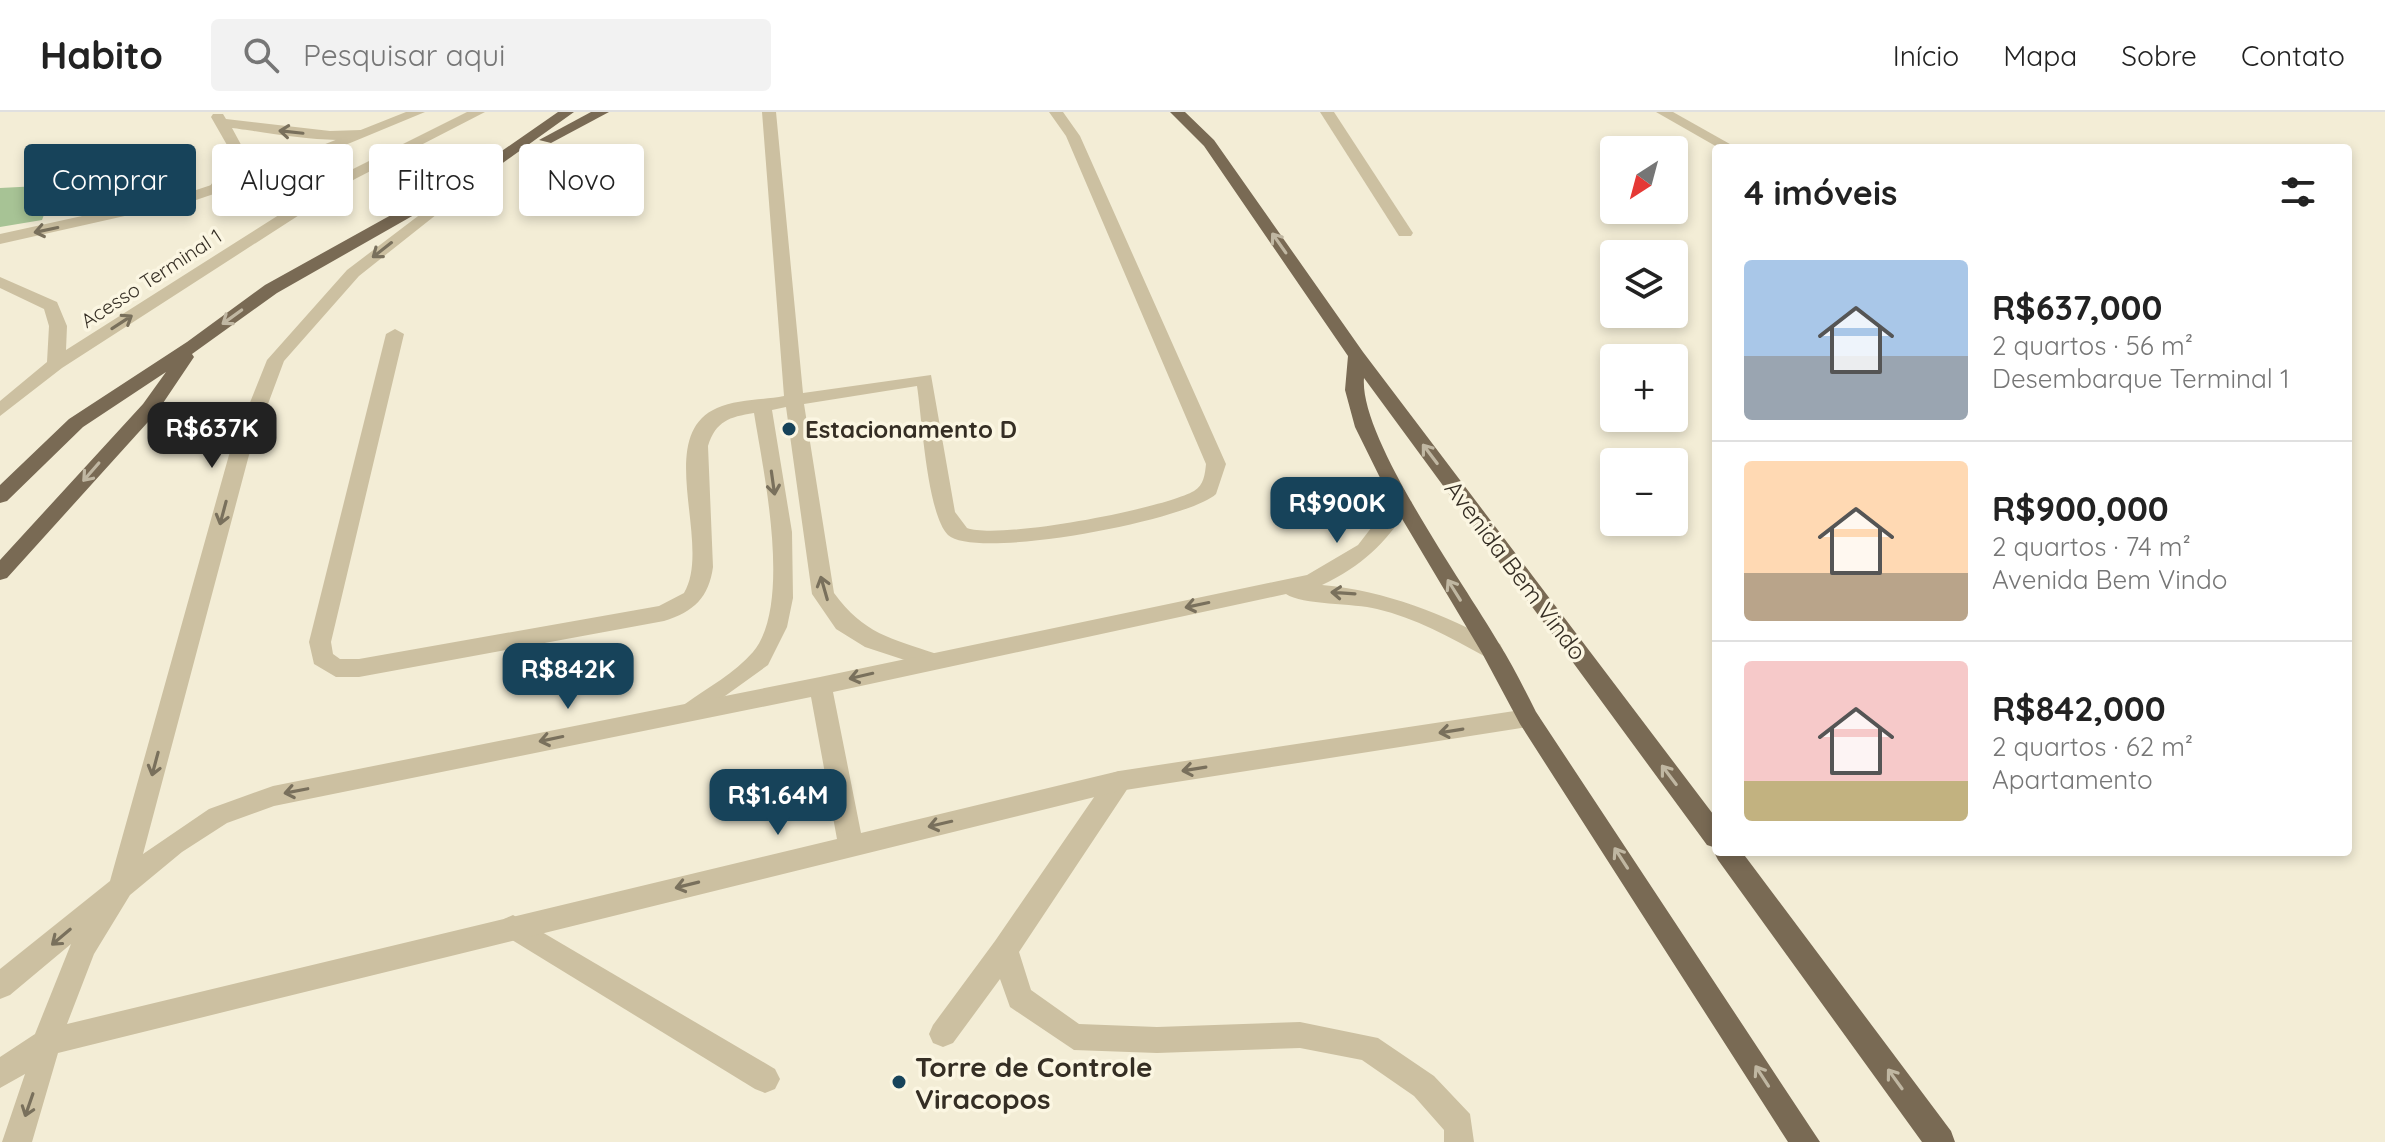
<!DOCTYPE html>
<html lang="pt">
<meta charset="utf-8">
<style>
body{margin:0;font-family:Quicksand,sans-serif;background:#f2f2f2;color:#222;height:100vh;display:flex;flex-direction:column;font-size:30px;white-space:nowrap}
*{box-sizing:border-box;margin:0}
p{font-size:26px;color:#767676}
.icon{flex:none;width:44px;height:44px;fill:none;stroke:currentColor;stroke-width:2;stroke-linecap:round;stroke-linejoin:round}
.map{position:relative;flex:1;overflow:hidden}
.side{position:absolute;left:1712px;top:32px;width:640px;height:712px;display:flex;flex-direction:column;background:#fff;border-radius:8px;box-shadow:0 4px 12px #0003}
.side>*{flex:none}
.hud{position:absolute;left:24px;top:32px;width:760px;height:72px;display:flex;gap:16px}
.needle{width:52px;rotate:216deg}
.controls{position:absolute;left:1600px;top:24px;display:grid;gap:16px}
.controls a{display:grid;place-items:center;width:88px;height:88px;border-radius:8px;background:#fff;box-shadow:0 4px 12px #0003;font-size:40px}
.price{position:absolute;translate:-50% -68px;padding:0 18px;border-radius:16px;background:#17435a;color:#fff;font-size:26px;line-height:52px;filter:drop-shadow(0 2px 4px #0008)}
.price::after{content:'';position:absolute;left:50%;top:48px;width:24px;height:18px;margin-left:-12px;background:inherit;clip-path:polygon(0 0,100% 0,50% 100%)}
.price.selected{background:#222;color:#fff}
ul{padding:0;list-style:none}
li{display:flex;align-items:center;gap:24px;height:200px;padding:0 32px}
li+li{border-top:2px solid #e0e0e0}
li span{display:grid;place-items:center;flex:none;width:224px;height:160px;border-radius:8px;color:#555}
li>.icon{margin-inline-start:auto}
span .icon{width:96px;height:96px;fill:#fffc;stroke-width:1}
li b{font-size:34px}
h2{display:flex;justify-content:space-between;align-items:center;height:96px;padding:0 32px;font-size:34px}
.pill{padding:0 28px;border-radius:8px;background:#fff;box-shadow:0 4px 12px #0003;font-size:28px;line-height:72px}
.pill.selected{background:#17435a;color:#fff}
header{display:flex;align-items:center;gap:48px;box-sizing:border-box;height:112px;padding:0 40px;background:#fff;border-bottom:2px solid #e0e0e0}
header strong{font-size:38px}
nav{display:flex;gap:44px;margin-inline-start:auto;font-size:28px}
.search{width:560px;height:72px;background:#f2f2f2;display:flex;align-items:center;gap:20px;box-sizing:border-box;padding:0 28px;border-radius:8px;color:#767676;font-size:30px}
.map>svg:first-child{display:block}
.green{fill:#a7c395}
.lines{fill:none;stroke-linecap:round;stroke-linejoin:round}
.service{fill:#ccc0a1;fill-rule:evenodd}
.minor{fill:#ccc0a1;fill-rule:evenodd}
.primary{fill:#796a54;fill-rule:evenodd}
.oneway{stroke:#79705c}
.oneway2{stroke:#c0b7a2}
.poi-dot{fill:#17435a;stroke:#fbf6e2;stroke-width:3}
.labels{text-anchor:middle;dominant-baseline:central;stroke-width:7;stroke-linejoin:round;paint-order:stroke}
.far-street-label{font-size:20px;fill:#352e24;stroke:#fbf6e2}
.poi-label{font-size:24px;font-weight:bold;fill:#352e24;stroke:#fbf6e2;text-anchor:start}
.street-label{font-size:24px;fill:#352e24;stroke:#fbf6e2}
.near-poi-label{font-size:28px;font-weight:bold;fill:#352e24;stroke:#fbf6e2;text-anchor:start}
</style>
<header>
<strong>Habito</strong>
<div class="search"><svg class="icon" aria-label="search" viewBox="0 0 24 24"><circle cx="10" cy="10" r="6"/><path d="M15 15l6 6"/></svg>Pesquisar aqui</div>
<nav><a>Início</a><a>Mapa</a><a>Sobre</a><a>Contato</a></nav>
</header>
<div class="map">
<svg width="2385" height="1030" viewBox="0 0 2385 1030">
<rect width="100%" height="100%" fill="#f3edd6"/>
<polygon class="green" points="39,74 52,81 42,108 0,115 0,76"/>
<g class="lines">
<g class="service">
<path d="M 762,0 L 776,0 L 803,281 L 931,263 L 955,400 L 967,416 C 1000,428 1162,397 1194,379 C 1204,373 1205,362 1206,352 L 1066,24 L 1049,0 L 1063,0 L 1080,24 L 1226,352 L 1216,382 C 1189,408 976,449 948,423 C 927,402 922,306 917,274 L 804,292 L 834,481 C 864,522 890,526 937,542 L 940,548 L 937,554 L 929,556 L 865,535 L 836,517 L 812,482 L 786,295 L 772,298 L 792,420 L 793,486 L 787,515 L 768,553 L 693,607 L 685,604 L 681,598 L 685,592 C 707,576 735,561 753,540 C 793,492 763,358 754,301 C 729,305 716,309 708,334 L 713,455 C 709,485 694,500 664,509 L 359,565 L 336,565 L 314,552 L 309,530 L 386,222 L 395,217 L 404,222 L 331,530 L 333,542 L 340,547 L 359,547 L 659,494 L 684,481 C 713,433 653,324 717,296 C 736,287 764,288 784,284 Z"/>
<polygon points="1320,0 1334,0 1413,121 1411,124 1399,124"/>
<polygon points="1656,0 1673,0 1737,36 1719,36"/>
<path d="M 213,2 L 223,2 L 226,7 L 330,19 L 361,18 L 368,22 C 349,37 259,19 232,16 L 245,40 L 222,79 L 217,81 L 209,76 L 231,40 L 211,5 Z"/>
<polygon points="1119,659 1128,662 1131,669 1128,676 1019,840 1031,878 1079,912 1157,915 1300,910 1378,926 1434,964 1470,1002 1474,1030 1444,1030 1444,1018 1414,984 1362,948 1300,936 1157,941 1074,938 1010,895 1000,867 953,931 943,935 933,931 929,922 933,913 995,829 1110,662"/>
<polygon points="513,803 775,957 780,967 775,977 765,981 755,977 504,823 500,815 504,807"/>
</g>
<g class="minor">
<polygon points="406,0 425,0 285,58 196,88 0,132 0,122 187,81 275,52"/>
<polygon points="467,0 485,0 355,67 62,256 0,304 0,289 47,250 49,214 44,197 0,176 0,165 57,190 67,214 66,238 345,61"/>
<path d="M 480,57 L 485,58 L 485,64 L 359,164 L 284,249 L 249,343 L 143,742 L 209,697 L 273,674 L 820,565 L 1307,463 L 1358,433 L 1395,385 L 1402,383 L 1412,390 C 1388,429 1364,453 1322,473 C 1387,479 1443,502 1500,532 L 1503,538 L 1500,544 L 1484,544 C 1450,525 1415,506 1377,497 C 1354,491 1302,493 1286,482 L 833,580 L 861,721 L 1119,659 L 1528,597 L 1536,600 L 1540,606 L 1536,612 L 1528,615 L 1119,679 L 58,941 L 32,1030 L 2,1030 L 25,962 L 0,976 L 0,945 L 35,922 L 71,832 L 10,883 L 0,887 L 0,857 L 110,769 L 229,343 L 267,248 L 347,158 ZM 811,585 L 837,727 L 67,912 L 94,842 L 130,783 L 182,740 L 227,711 L 274,694 Z"/>
</g>
<g class="primary">
<polygon points="558,0 574,0 493,58 277,181 192,242 194,245 157,300 7,466 0,468 0,448 143,292 166,260 83,315 7,389 0,391 0,373 69,307 187,230 265,173 483,52"/>
<polygon points="591,0 609,0 551,31 539,28"/>
<path d="M 1170,0 L 1185,0 L 1214,28 L 1363,240 L 1716,706 L 1716,736 L 1707,733 L 1364,266 C 1359,326 1465,473 1498,530 C 1512,552 1524,576 1536,600 L 1820,1030 L 1788,1030 L 1520,612 L 1482,541 L 1392,390 L 1355,315 L 1345,278 L 1348,244 L 1204,34 Z"/>
<polygon points="1716,736 1716,740 1742,740 1951,1019 1955,1030 1922,1030 1718,748 1714,740"/>
</g>
</g>
<defs><path id="oneway-shaft" d="M-6 0H5M1.5-3L5.5 0L1.5 3" fill="none" stroke-width="1.6" stroke-linecap="round" stroke-linejoin="round" transform="scale(2)"/></defs>
<g class="oneway">
<use href="#oneway-shaft" transform="translate(291 20) rotate(-174)"/>
<use href="#oneway-shaft" transform="translate(46 118) rotate(168)"/>
<use href="#oneway-shaft" transform="translate(382 138) rotate(142)"/>
<use href="#oneway-shaft" transform="translate(122 210) rotate(-33)"/>
<use href="#oneway-shaft" transform="translate(773 371) rotate(82)"/>
<use href="#oneway-shaft" transform="translate(223 401) rotate(105)"/>
<use href="#oneway-shaft" transform="translate(824 476) rotate(-106)"/>
<use href="#oneway-shaft" transform="translate(1343 481) rotate(-176)"/>
<use href="#oneway-shaft" transform="translate(1197 493) rotate(168)"/>
<use href="#oneway-shaft" transform="translate(861 564) rotate(167)"/>
<use href="#oneway-shaft" transform="translate(1451 619) rotate(171)"/>
<use href="#oneway-shaft" transform="translate(551 627) rotate(168)"/>
<use href="#oneway-shaft" transform="translate(155 652) rotate(105)"/>
<use href="#oneway-shaft" transform="translate(1194 657) rotate(171)"/>
<use href="#oneway-shaft" transform="translate(296 679) rotate(169)"/>
<use href="#oneway-shaft" transform="translate(940 712) rotate(167)"/>
<use href="#oneway-shaft" transform="translate(687 773) rotate(166)"/>
<use href="#oneway-shaft" transform="translate(61 825) rotate(140)"/>
<use href="#oneway-shaft" transform="translate(29 993) rotate(109)"/>
</g>
<g class="oneway2">
<use href="#oneway-shaft" transform="translate(1279 131) rotate(-125)"/>
<use href="#oneway-shaft" transform="translate(232 205) rotate(144)"/>
<use href="#oneway-shaft" transform="translate(1430 342) rotate(-127)"/>
<use href="#oneway-shaft" transform="translate(91 360) rotate(131)"/>
<use href="#oneway-shaft" transform="translate(1454 478) rotate(-122)"/>
<use href="#oneway-shaft" transform="translate(1669 663) rotate(-127)"/>
<use href="#oneway-shaft" transform="translate(1621 746) rotate(-123)"/>
<use href="#oneway-shaft" transform="translate(1762 964) rotate(-123)"/>
<use href="#oneway-shaft" transform="translate(1895 967) rotate(-126)"/>
</g>
<g class="poi-dot">
<circle cx="789" cy="317" r="8"/>
<circle cx="899" cy="970" r="8"/>
</g>
<g class="labels">
<g class="far-street-label">
<text transform="translate(151 166) rotate(-33)">Acesso Terminal 1</text>
</g>
<g class="poi-label">
<text x="805" y="317">Estacionamento D</text>
</g>
<g class="street-label">
<text transform="translate(1516 458) rotate(53)">Avenida Bem Vindo</text>
</g>
<g class="near-poi-label">
<text x="915" y="954">Torre de Controle<tspan x="915" dy="32">Viracopos</tspan></text>
</g>
</g>
</svg>
<div class="controls">
<a><svg class="needle" viewBox="-14 -14 28 28"><path d="M0-13l5 13h-10z" fill="#e53935"/><path d="M0 13l5-13h-10z" fill="#767676"/></svg></a>
<a><svg class="icon" aria-label="layers" viewBox="0 0 24 24"><path d="M12 4l9 5-9 5-9-5zM3 14l9 5 9-5"/></svg></a>
<a>+</a>
<a>−</a>
</div>
<b class="price selected" style="left:212px;top:358px">R$637K</b>
<b class="price" style="left:1337px;top:433px">R$900K</b>
<b class="price" style="left:568px;top:599px">R$842K</b>
<b class="price" style="left:778px;top:725px">R$1.64M</b>
<div class="hud">
<a class="pill selected">Comprar</a>
<a class="pill">Alugar</a>
<a class="pill">Filtros</a>
<a class="pill">Novo</a>
</div>
<section class="side">
<h2>4 imóveis<svg class="icon" aria-label="filters" viewBox="0 0 24 24"><path d="M4 7h16M4 17h16"/><circle cx="9" cy="7" r="2"/><circle cx="15" cy="17" r="2"/></svg></h2>
<ul>
<li><span style="background:linear-gradient(#a9c7e8 60%,#9aa5b1 0)"><svg class="icon" aria-label="home" viewBox="0 0 24 24"><path d="M3 11l9-7 9 7M6 9v11h12V9"/></svg></span><div><b>R$637,000</b><p>2 quartos · 56 m²</p><p>Desembarque Terminal 1</p></div></li>
<li><span style="background:linear-gradient(#ffd9b3 70%,#b9a48a 0)"><svg class="icon" aria-label="home" viewBox="0 0 24 24"><path d="M3 11l9-7 9 7M6 9v11h12V9"/></svg></span><div><b>R$900,000</b><p>2 quartos · 74 m²</p><p>Avenida Bem Vindo</p></div></li>
<li><span style="background:linear-gradient(#f6c9c9 75%,#c2b280 0)"><svg class="icon" aria-label="home" viewBox="0 0 24 24"><path d="M3 11l9-7 9 7M6 9v11h12V9"/></svg></span><div><b>R$842,000</b><p>2 quartos · 62 m²</p><p>Apartamento</p></div></li>
</ul>
</section>
</div>
